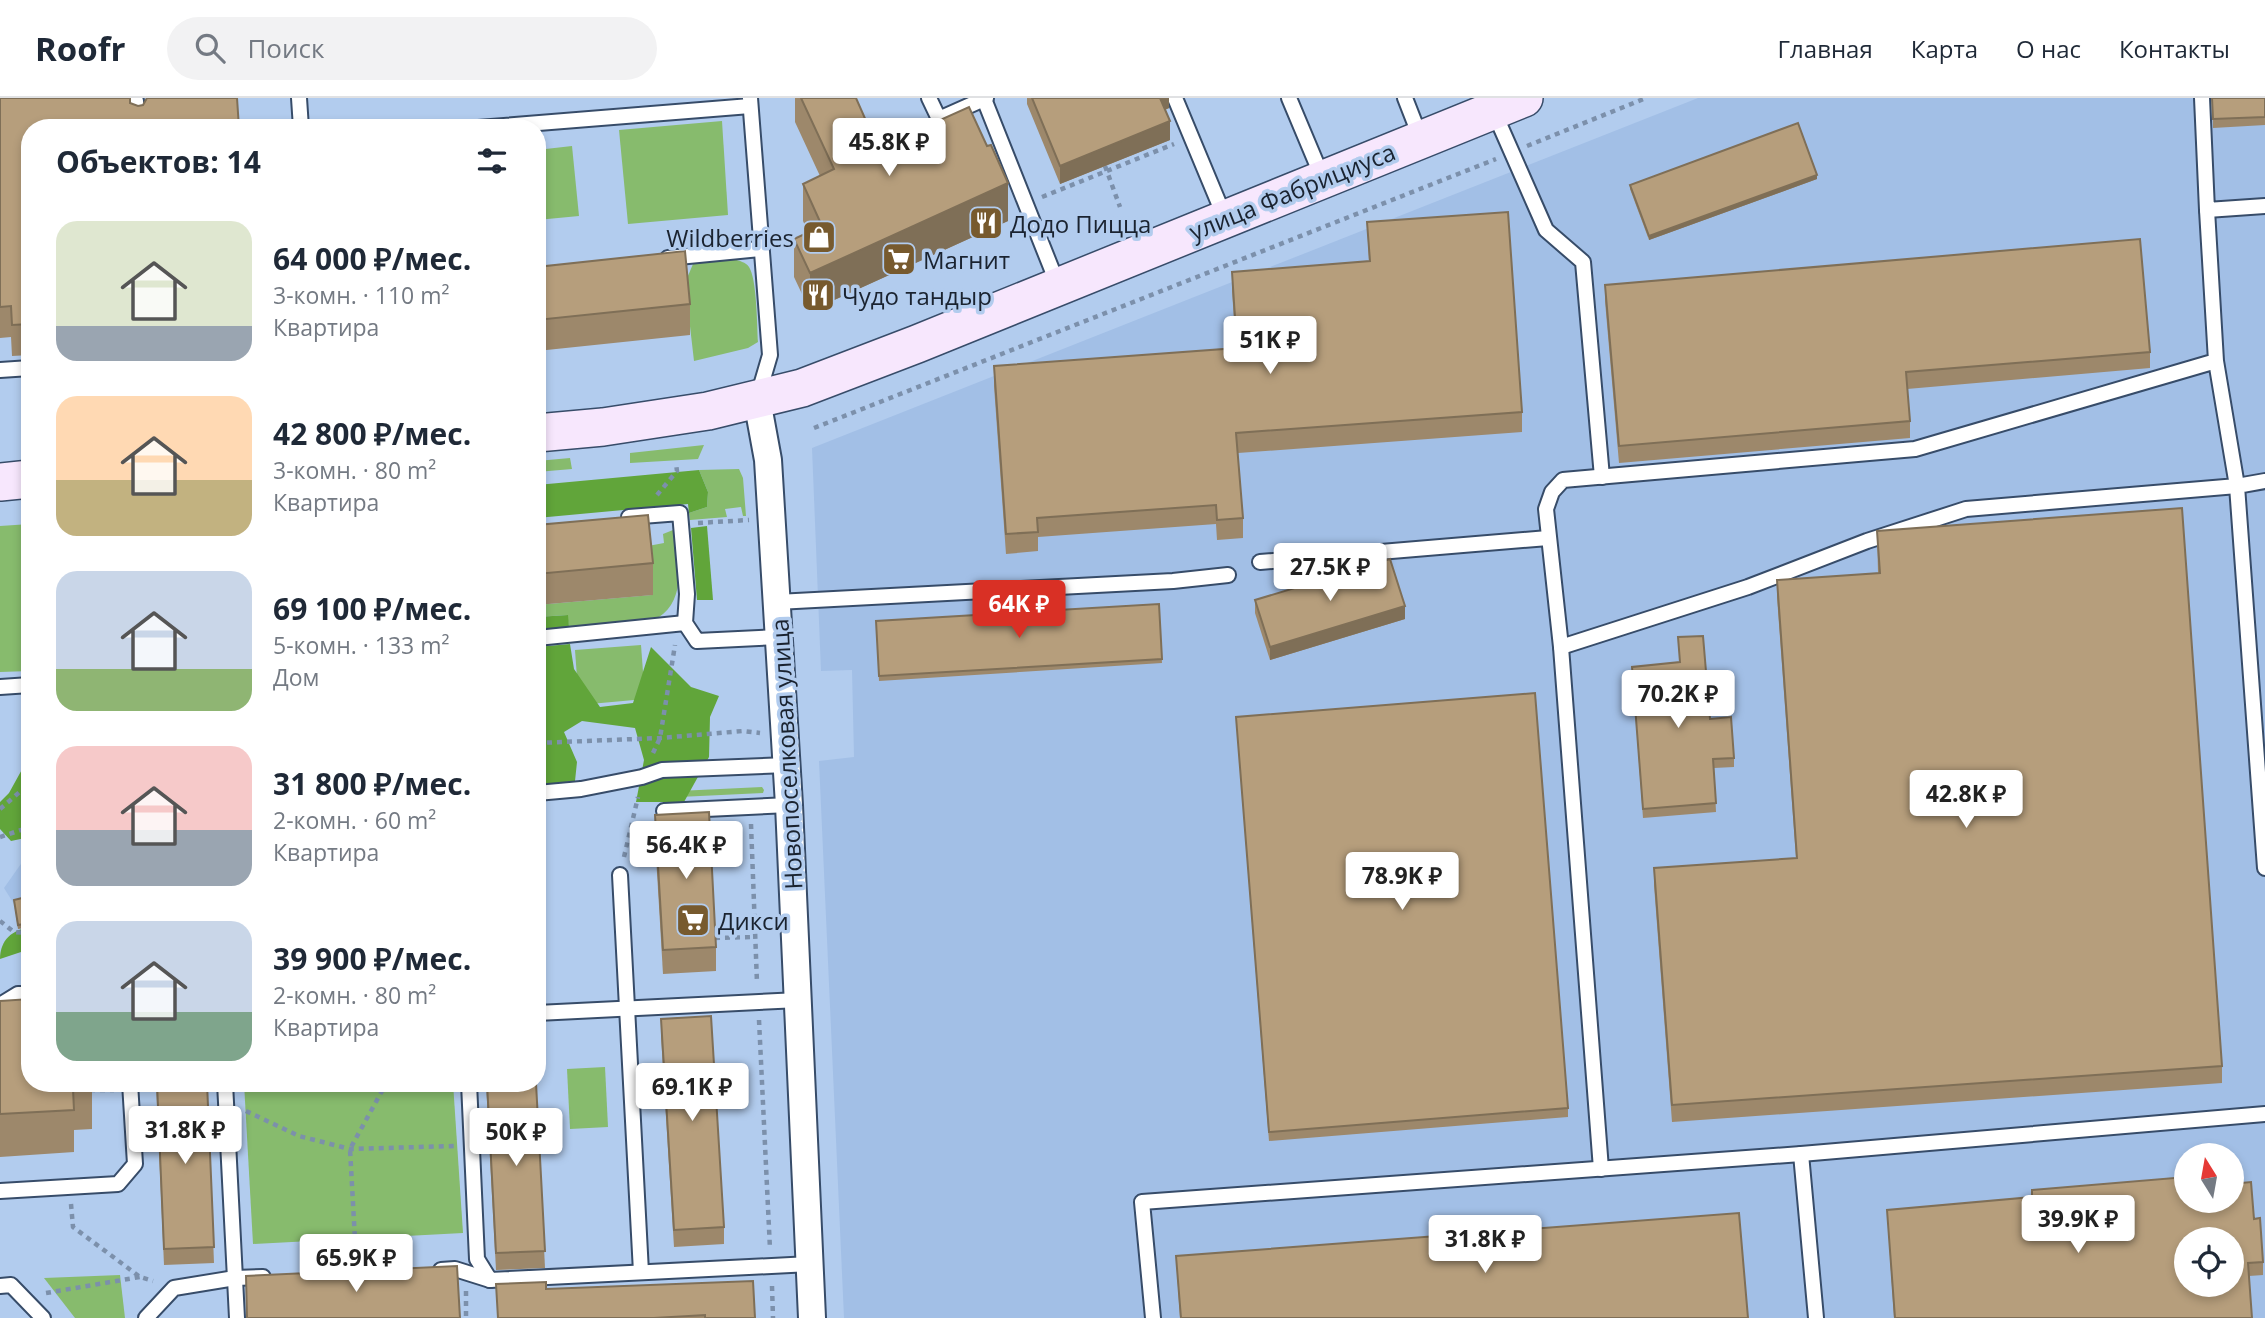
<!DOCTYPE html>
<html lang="ru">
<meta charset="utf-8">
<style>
body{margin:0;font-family:"Open Sans",sans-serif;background:#f2f2f3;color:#1f2937;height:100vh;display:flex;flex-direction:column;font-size:26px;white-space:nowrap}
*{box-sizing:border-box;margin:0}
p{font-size:23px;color:#747a83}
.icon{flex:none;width:38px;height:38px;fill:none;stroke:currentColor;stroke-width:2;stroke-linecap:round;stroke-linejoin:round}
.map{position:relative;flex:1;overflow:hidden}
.side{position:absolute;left:21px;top:21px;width:525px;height:973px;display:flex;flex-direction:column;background:#fff;border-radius:28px;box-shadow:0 4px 10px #0003}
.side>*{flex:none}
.needle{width:46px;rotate:349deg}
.controls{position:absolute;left:2174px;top:1045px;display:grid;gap:14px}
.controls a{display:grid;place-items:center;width:70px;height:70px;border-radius:50%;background:#fff;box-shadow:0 4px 10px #0003;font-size:35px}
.price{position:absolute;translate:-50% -60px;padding:0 16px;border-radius:7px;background:#fff;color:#222;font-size:23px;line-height:46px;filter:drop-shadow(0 2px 4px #0008)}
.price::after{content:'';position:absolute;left:50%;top:42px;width:21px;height:16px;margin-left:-10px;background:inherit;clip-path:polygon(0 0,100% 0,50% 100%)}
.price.on{background:#d93025;color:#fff}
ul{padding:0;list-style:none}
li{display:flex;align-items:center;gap:21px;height:175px;padding:0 35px}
li span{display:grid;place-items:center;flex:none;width:196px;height:140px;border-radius:21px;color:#555}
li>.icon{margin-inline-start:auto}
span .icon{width:84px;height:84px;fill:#fffc;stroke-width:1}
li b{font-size:30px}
h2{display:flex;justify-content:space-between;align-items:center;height:84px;padding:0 35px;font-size:30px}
header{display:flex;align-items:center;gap:42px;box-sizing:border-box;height:98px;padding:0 35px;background:#fff;border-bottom:2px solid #e0e1e3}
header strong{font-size:33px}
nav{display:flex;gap:38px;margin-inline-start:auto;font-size:24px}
.search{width:490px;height:63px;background:#f2f2f3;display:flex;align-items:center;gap:18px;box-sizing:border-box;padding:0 24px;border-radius:38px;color:#747a83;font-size:26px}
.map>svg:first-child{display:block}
.built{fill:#a2bfe6;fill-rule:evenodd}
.green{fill:#87bb6d}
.forest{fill:#61a53a}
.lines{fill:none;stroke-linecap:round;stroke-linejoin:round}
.service-casing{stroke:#374c69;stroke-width:18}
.minor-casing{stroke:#374c69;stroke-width:30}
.secondary-casing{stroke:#374c69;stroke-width:40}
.path{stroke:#7c90ab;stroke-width:4.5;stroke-dasharray:5 5;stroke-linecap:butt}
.service{stroke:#fff;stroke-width:14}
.minor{stroke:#fff;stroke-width:26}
.secondary{stroke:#f7e7fd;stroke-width:37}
.wall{fill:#9d886b}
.shaded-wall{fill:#7f6f57}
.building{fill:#b69e7c;stroke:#7f6f57;stroke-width:2;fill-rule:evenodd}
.labels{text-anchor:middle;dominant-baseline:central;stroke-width:7;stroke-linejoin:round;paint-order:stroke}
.street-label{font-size:24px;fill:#1a2330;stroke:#b2ccee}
.poi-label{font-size:24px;fill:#1a2330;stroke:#b2ccee;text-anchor:start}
</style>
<header>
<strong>Roofr</strong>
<div class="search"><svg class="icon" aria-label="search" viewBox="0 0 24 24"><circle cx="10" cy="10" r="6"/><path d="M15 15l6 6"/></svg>Поиск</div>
<nav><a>Главная</a><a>Карта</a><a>О нас</a><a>Контакты</a></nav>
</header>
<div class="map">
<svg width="2265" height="1220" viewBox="0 0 2265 1220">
<rect width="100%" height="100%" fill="#b2ccee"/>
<g class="built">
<path d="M 1698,0 L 2265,0 L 2265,1220 L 844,1220 L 819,663 L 854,659 L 852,572 L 821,573 L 812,350 ZM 2186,1057 L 2231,1057 L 2231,1102 L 2186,1102 ZM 2186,1141 L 2231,1141 L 2231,1186 L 2186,1186 Z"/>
<polygon points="30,753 30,829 18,831 14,806 4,790"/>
</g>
<g class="green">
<polygon points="722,23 728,117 628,126 619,32"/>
<polygon points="572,48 579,118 537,122 537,52"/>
<path d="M 734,161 C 739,163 746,164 749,169 C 757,181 757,228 758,244 L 748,250 L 694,263 L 685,185 L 693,166 Z"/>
<polygon points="704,347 698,361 630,365 630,355"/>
<polygon points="570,360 572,371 537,374 537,363"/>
<polygon points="739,371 743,380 746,418 743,418 741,409 725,411 727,419 690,422 689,415 707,409 708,394 699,372"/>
<polygon points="30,426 30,573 0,574 0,428"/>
<path d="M 673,432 C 681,458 686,502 659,519 L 569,529 L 567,517 L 537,519 L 537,507 L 652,497 L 648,448 L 664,445 L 663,436 Z"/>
<polygon points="641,547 645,601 579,607 575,552"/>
<polygon points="762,689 764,692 763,695 658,700 657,694"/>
<polygon points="605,969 608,1029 570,1031 567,971"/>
<polygon points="244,985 453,985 463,1135 253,1146"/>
<polygon points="120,1177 125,1220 75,1220 44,1180"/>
</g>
<g class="forest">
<polygon points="699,372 708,394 707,409 689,415 688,406 537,420 537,387"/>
<polygon points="707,428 713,502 697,502 691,430"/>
<polygon points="568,517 569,529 537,532 537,519"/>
<polygon points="570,546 574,571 600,609 633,605 651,549 691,589 719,598 710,619 709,659 684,704 636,704 644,662 635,630 582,623 564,634 577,664 575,683 537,687 537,549"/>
<polygon points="30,657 30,739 11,743 0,731 0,704 9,695"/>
<path d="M 30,829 L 30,851 L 0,861 C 0,842 12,832 30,829 Z"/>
</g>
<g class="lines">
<g class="service-casing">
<g id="service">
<polyline points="299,0 301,30"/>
<polyline points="750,0 770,257 758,298"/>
<polyline points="929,0 939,21 986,0"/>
<polyline points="1175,0 1225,120"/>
<polyline points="1289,0 1323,81"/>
<polyline points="1405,0 1421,41"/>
<polyline points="2202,0 2207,112 2265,108"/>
<polyline points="984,1 1058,187"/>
<polyline points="112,5 136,3 138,30"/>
<polyline points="1494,14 1546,132 1583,164 1602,379"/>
<polyline points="478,30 750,8"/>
<polyline points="2207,112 2216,263 1915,351 1563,382 1552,394 1546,411 1561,549 1748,489 1867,443 1966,411 2237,388 2216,263"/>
<polyline points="668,160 760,151"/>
<polyline points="0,272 30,270"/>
<polyline points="2265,383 2237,388 2265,770"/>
<polyline points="629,419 680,415 687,496 685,525 697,543 779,539"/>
<polyline points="1260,464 1548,440"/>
<polyline points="777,504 1173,483 1228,477"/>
<polyline points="537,540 685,525"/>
<polyline points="1561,549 1601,1071"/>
<polyline points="0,589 30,587"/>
<polyline points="537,695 581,691 642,679 662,672 787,667"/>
<polyline points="664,713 789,707"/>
<polyline points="620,777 641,1174"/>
<polyline points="0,907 18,896 30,896"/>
<polyline points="537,915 799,902"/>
<polyline points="225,985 237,1220"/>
<polyline points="469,985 477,1161 490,1182 810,1166"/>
<polyline points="1801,1056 1816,1220"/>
<polyline points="0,1093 118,1086 135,1066 130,985"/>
<polyline points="441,1172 455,1171 490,1182"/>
<polyline points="0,1188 11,1187 43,1220"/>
<polyline points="146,1220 174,1190 235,1180 263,1179"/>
<polyline points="1153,1220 1142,1104 1801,1056 2265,1016"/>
</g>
</g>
<g class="minor-casing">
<polyline id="minor" points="757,302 768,362 789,707 812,1220"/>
</g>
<g class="secondary-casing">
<g id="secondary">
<polyline points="537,335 603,329 708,313 802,290 917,246 1524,0"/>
<polyline points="0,384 30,381"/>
</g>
</g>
<g class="path">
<polyline points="1527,48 1646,0"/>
<polyline points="1105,68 1120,109"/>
<polyline points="1042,99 1174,46"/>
<polyline points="814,330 1496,61"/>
<polyline points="657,397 677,373 676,366"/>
<polyline points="698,425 749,422"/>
<polyline points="537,645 660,640 743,633 760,635"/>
<polyline points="653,655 660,640 675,547"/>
<polyline points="0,711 30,685"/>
<polyline points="751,726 757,885"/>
<polyline points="0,739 30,729"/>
<polyline points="624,759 638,699"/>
<polyline points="0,823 14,834 30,835"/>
<polyline points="715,840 755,839"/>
<polyline points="759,922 770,1151"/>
<polyline points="90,992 114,992"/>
<polyline points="246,1013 299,1038 350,1051 454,1048"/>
<polyline points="71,1106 73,1129 140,1179 153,1183"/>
<polyline points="357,1178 350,1051 382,993 393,985"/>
<polyline points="772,1188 773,1220"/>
<polyline points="466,1193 466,1220"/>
<polyline points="46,1195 140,1179"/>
</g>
<use href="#service" class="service"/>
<use href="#minor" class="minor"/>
<use href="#secondary" class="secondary"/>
</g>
<g class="wall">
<polygon points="0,0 130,5 138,8 143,7 237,0 30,30 30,257 12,258 11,239 0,240"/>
<polygon points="795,0 856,0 878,50 1008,123 810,213 794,179 794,141 808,134 803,123 803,86 820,78 795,24"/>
<polygon points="1027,0 1169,0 1169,10 1165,12 1170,42 1060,86 1027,6"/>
<polygon points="2212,0 2265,0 2265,27 2213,30"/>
<polygon points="1817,81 1649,142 1630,91 1630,87"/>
<polygon points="1367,124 1522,314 1522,334 1238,355 1243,420 1243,440 1217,442 1216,426 1038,439 1038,453 1006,456 994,288 994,268 1236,250 1232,193 1232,174 1369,164"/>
<polygon points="537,169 690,206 690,237 537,253"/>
<polygon points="1605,187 2150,254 2150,270 1907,291 1910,323 1910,340 1619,365 1605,203"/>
<polygon points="537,427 653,465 653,497 537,507"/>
<polygon points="1877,433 2222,968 2222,985 1672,1024 1654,787 1654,770 1796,760 1777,499 1777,482 1878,475"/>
<polygon points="1255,502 1405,521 1270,562 1255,515"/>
<polygon points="1159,506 1162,565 879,583 876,523"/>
<polygon points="1678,539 1710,621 1734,660 1734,669 1714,670 1716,714 1643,720 1632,569 1680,564"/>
<polygon points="1236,619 1568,1010 1568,1019 1269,1043"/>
<polygon points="655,717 716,849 716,873 663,876 655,741"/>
<polygon points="30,798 30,829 18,831 14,802"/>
<polygon points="0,903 92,985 92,1031 74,1032 74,1054 0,1059"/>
<polygon points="661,921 724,1129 724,1146 674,1149 661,938"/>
<polygon points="156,985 207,985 214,1165 164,1167"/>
<polygon points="486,985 536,985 545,1170 496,1172"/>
<polygon points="2032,1092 2254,1121 2263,1164 2263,1177 2249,1178 2252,1220 1894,1220 1887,1112 2032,1099"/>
<polygon points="1176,1158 1748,1220 1180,1220"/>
<polygon points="546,1191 755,1220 497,1220"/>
</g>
<g class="shaded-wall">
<polygon points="1159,0 1169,0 1169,10 1159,14"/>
<polygon points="1170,23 1170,42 1060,86 1060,68"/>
<polygon points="1817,77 1817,81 1649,142 1649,138"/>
<polygon points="1008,85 1008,123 810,213 810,175"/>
<polygon points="1405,508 1405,521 1270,562 1270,549"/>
</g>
<g class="building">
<polygon points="0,0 130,0 130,5 138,8 143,7 147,0 237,0 239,30 30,30 30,226 12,227 11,208 0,209"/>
<polygon points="801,0 856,0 878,50 969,9 987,48 991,47 1008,85 810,175 794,141 822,128 803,86 834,71"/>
<polygon points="1032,0 1160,0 1170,23 1060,68"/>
<polygon points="2212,0 2265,0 2265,19 2213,21"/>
<polygon points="1798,25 1817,77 1649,138 1630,87"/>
<polygon points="1508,114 1522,314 1236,335 1243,420 1217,422 1216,407 1037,420 1038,434 1006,436 994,268 1237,250 1232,174 1370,163 1367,124"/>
<polygon points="2140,141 2150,254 1906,274 1910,323 1619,348 1605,187"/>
<polygon points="685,153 690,206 537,222 537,169"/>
<polygon points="2182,410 2222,968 1672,1007 1654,770 1797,760 1777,482 1880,475 1877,433"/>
<polygon points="648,417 653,465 537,476 537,427"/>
<polygon points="1390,461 1405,508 1270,549 1255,502"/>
<polygon points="1159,506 1162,561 879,578 876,523"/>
<polygon points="1703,538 1710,621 1731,619 1734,660 1713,661 1716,705 1643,711 1632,569 1680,564 1678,539"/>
<polygon points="1535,595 1568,1010 1269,1034 1236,619"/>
<polygon points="709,714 716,849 663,852 655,717"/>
<polygon points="30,798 30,825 18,827 14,802"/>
<polygon points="30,901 30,985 92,985 92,989 73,991 74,1012 0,1016 0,903"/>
<polygon points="711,918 724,1129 674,1132 661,921"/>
<polygon points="157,985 207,985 214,1149 164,1151"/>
<polygon points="487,985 536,985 545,1153 496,1155"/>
<path d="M 2186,1079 L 2186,1102 L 2231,1102 L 2231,1086 L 2251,1084 L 2254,1121 L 2260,1120 L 2263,1164 L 2248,1165 L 2252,1220 L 1895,1220 L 1887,1112 L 2032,1099 L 2032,1092 ZM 2186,1141 L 2231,1141 L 2231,1186 L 2186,1186 Z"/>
<polygon points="1739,1115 1748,1220 1181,1220 1176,1158"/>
<polygon points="457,1168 460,1220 247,1220 246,1178"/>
<polygon points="753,1183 755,1220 705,1220 705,1217 654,1220 498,1220 496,1186 546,1184 546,1191"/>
</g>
<defs>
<g id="restaurant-square" transform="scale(1.75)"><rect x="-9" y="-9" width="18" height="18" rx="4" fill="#775a2e" stroke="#b2ccee"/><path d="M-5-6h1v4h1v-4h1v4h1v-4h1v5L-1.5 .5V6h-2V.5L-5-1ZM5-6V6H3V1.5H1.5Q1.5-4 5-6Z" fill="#fff"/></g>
<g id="shop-square" transform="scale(1.75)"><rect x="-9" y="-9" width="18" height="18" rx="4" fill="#775a2e" stroke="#b2ccee"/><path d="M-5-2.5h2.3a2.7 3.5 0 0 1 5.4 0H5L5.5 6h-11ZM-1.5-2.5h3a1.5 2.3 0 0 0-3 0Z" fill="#fff"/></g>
<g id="supermarket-square" transform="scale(1.75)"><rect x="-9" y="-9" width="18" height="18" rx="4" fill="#775a2e" stroke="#b2ccee"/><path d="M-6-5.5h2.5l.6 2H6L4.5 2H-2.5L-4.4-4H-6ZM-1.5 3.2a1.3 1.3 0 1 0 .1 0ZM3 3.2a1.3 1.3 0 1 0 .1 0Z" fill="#fff"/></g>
</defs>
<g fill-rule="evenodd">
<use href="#restaurant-square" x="986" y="125"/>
<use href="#shop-square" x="819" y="139"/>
<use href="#supermarket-square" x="899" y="161"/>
<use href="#restaurant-square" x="818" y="197"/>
<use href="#supermarket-square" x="693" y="822"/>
</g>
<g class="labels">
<g class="street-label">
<text transform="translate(1292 93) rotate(-22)">улица Фабрициуса</text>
<text transform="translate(786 656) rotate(-93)">Новопоселковая улица</text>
</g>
<g class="poi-label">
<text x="1010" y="125">Додо Пицца</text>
<text x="794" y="139" text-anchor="end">Wildberries</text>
<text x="923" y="161">Магнит</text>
<text x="842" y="197">Чудо тандыр</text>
<text x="718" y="822">Дикси</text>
</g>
</g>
</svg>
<div class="controls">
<a><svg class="needle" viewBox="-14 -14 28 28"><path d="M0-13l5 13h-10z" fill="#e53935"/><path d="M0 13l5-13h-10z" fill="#747a83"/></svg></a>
<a><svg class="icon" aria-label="locate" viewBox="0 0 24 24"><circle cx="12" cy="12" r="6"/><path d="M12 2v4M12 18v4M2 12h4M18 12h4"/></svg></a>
</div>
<b class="price" style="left:889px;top:80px">45.8K ₽</b>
<b class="price" style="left:1270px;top:278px">51K ₽</b>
<b class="price" style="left:1330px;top:505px">27.5K ₽</b>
<b class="price on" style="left:1019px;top:542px">64K ₽</b>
<b class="price" style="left:1678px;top:632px">70.2K ₽</b>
<b class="price" style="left:1966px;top:732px">42.8K ₽</b>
<b class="price" style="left:686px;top:783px">56.4K ₽</b>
<b class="price" style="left:1402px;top:814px">78.9K ₽</b>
<b class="price" style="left:692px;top:1025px">69.1K ₽</b>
<b class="price" style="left:185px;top:1068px">31.8K ₽</b>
<b class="price" style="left:516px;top:1070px">50K ₽</b>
<b class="price" style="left:2078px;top:1157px">39.9K ₽</b>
<b class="price" style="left:1485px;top:1177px">31.8K ₽</b>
<b class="price" style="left:356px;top:1196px">65.9K ₽</b>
<section class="side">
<h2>Объектов: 14<svg class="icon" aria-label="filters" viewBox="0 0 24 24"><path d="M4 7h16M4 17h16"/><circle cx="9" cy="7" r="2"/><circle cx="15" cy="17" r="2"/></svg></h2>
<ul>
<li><span style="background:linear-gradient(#dfe7d0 75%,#9aa5b1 0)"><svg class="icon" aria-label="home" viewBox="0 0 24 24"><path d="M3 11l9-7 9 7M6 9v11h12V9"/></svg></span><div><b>64 000 ₽/мес.</b><p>3-комн. · 110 m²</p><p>Квартира</p></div></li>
<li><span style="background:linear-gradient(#ffd9b3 60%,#c2b280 0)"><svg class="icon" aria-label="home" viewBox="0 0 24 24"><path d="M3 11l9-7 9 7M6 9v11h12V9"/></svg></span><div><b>42 800 ₽/мес.</b><p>3-комн. · 80 m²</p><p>Квартира</p></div></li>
<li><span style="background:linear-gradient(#c9d6e8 70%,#8fb573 0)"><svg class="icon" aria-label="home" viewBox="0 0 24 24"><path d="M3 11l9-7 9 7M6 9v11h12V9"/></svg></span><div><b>69 100 ₽/мес.</b><p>5-комн. · 133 m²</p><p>Дом</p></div></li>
<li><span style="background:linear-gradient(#f6c9c9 60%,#9aa5b1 0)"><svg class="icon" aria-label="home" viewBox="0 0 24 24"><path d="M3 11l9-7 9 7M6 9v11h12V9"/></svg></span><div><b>31 800 ₽/мес.</b><p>2-комн. · 60 m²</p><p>Квартира</p></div></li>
<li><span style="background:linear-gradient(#c9d6e8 65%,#7fa58c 0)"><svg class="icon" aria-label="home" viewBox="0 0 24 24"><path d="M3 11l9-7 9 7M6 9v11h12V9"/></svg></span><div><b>39 900 ₽/мес.</b><p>2-комн. · 80 m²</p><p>Квартира</p></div></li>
</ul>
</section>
</div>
